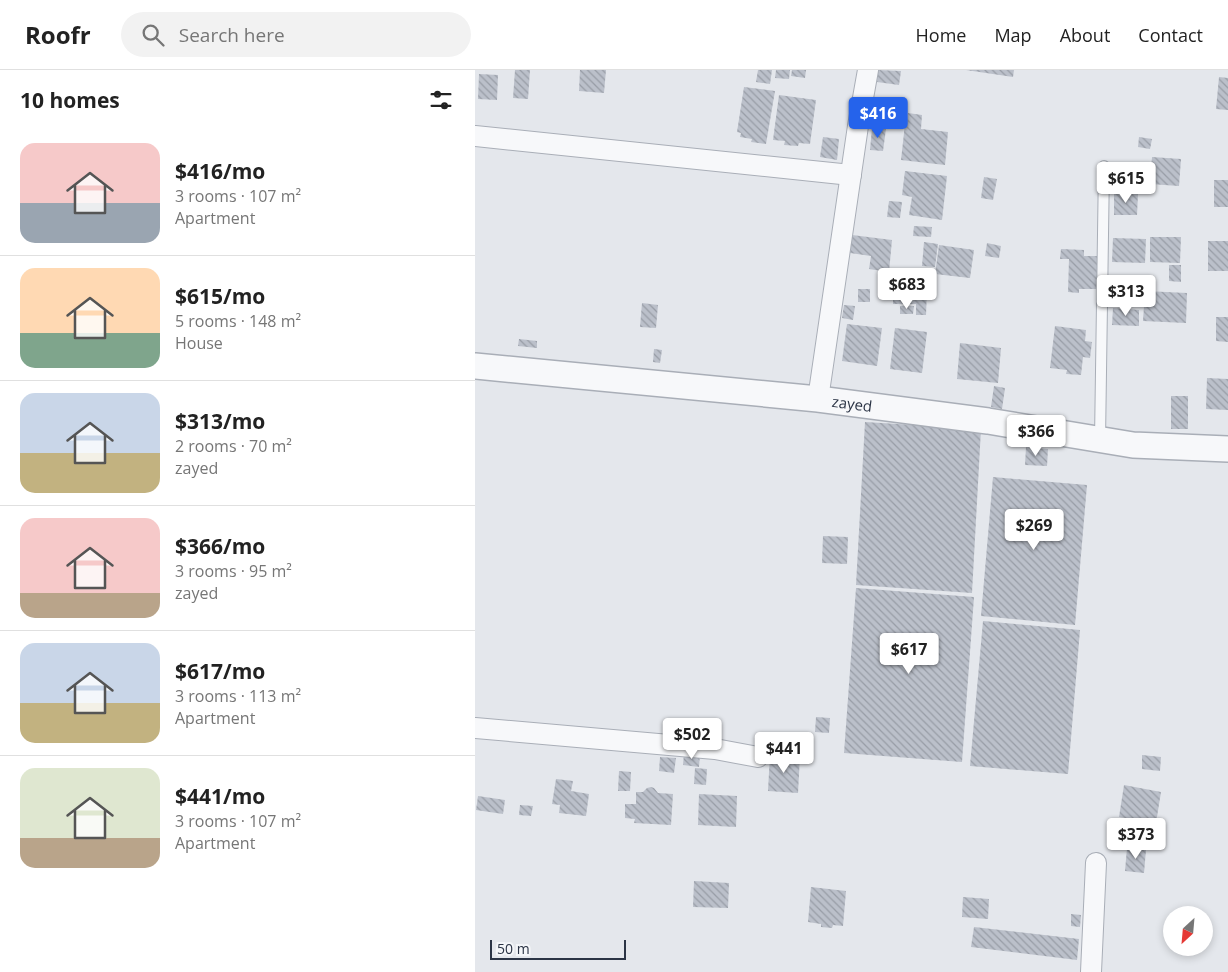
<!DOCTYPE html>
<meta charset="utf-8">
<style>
body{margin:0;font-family:"Open Sans",sans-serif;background:#f2f2f2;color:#222;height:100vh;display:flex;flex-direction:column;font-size:19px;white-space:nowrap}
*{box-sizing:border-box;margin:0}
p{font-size:16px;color:#767676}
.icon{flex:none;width:28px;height:28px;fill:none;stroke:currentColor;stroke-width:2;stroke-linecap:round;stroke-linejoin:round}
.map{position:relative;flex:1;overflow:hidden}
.panel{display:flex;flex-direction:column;background:#fff;width:475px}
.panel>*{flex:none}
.needle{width:32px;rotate:206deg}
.tools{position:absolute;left:688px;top:836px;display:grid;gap:10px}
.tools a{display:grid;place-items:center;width:50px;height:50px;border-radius:50%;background:#fff;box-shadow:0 2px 8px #0003;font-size:25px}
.scale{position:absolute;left:15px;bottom:12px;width:136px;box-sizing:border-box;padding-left:5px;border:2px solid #2b3445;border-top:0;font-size:14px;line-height:18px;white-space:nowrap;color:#2b3445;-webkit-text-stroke:4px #f4f6f9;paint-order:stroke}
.price{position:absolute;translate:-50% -42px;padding:0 11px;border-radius:5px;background:#fff;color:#222;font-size:16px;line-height:32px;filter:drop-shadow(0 1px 2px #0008)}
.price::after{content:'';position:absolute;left:50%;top:30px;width:15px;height:11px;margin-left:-8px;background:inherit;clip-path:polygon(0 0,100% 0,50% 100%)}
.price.selected{background:#2563eb;color:#fff}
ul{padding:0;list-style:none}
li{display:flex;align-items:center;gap:15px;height:125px;padding:0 20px}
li+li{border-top:1px solid #e0e0e0}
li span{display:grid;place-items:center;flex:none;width:140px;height:100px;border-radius:15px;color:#555}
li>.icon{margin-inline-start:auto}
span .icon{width:60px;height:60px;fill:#fffc;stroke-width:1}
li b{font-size:21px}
h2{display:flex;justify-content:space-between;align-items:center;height:60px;padding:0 20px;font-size:21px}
header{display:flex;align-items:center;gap:30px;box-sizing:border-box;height:70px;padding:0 25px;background:#fff;border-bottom:1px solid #e0e0e0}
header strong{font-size:24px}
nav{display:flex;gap:28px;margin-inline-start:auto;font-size:18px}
.search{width:350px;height:45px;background:#f2f2f2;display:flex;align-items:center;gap:12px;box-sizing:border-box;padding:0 18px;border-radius:28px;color:#767676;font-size:19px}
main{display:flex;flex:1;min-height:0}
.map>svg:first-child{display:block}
.building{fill:url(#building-back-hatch)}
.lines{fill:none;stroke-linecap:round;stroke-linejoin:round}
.service-casing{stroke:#a9aeb7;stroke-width:12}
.minor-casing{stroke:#a9aeb7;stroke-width:22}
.tertiary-casing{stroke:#a9aeb7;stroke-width:28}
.service{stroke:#f7f8fa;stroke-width:10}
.minor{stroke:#f7f8fa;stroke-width:20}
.tertiary{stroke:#f7f8fa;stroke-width:25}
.labels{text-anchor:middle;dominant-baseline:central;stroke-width:4;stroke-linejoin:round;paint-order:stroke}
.street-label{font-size:15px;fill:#2b3445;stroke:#f4f6f9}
</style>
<header>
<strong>Roofr</strong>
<div class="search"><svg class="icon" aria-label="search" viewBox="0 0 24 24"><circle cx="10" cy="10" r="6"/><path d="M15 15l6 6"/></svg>Search here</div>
<nav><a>Home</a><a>Map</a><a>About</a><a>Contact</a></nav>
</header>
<main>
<section class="panel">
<h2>10 homes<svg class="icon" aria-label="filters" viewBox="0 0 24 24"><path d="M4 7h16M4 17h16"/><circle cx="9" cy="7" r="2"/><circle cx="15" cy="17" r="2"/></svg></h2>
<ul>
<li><span style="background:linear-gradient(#f6c9c9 60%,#9aa5b1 0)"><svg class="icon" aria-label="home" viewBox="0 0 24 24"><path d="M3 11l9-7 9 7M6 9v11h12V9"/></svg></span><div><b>$416/mo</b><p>3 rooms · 107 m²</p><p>Apartment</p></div></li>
<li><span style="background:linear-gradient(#ffd9b3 65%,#7fa58c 0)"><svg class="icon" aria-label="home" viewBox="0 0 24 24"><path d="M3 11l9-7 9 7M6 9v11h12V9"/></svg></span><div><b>$615/mo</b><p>5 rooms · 148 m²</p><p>House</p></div></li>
<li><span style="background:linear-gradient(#c9d6e8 60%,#c2b280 0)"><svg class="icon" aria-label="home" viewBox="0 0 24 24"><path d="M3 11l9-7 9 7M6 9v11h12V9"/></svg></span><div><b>$313/mo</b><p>2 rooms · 70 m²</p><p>zayed</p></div></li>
<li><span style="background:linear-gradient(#f6c9c9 75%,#b9a48a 0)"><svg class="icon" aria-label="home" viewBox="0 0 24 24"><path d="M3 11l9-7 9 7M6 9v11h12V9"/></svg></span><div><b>$366/mo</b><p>3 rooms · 95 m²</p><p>zayed</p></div></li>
<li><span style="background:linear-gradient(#c9d6e8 60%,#c2b280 0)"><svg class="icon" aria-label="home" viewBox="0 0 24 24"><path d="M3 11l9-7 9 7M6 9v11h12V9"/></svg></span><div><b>$617/mo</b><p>3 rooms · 113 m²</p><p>Apartment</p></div></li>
<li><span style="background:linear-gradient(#dfe7d0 70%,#b9a48a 0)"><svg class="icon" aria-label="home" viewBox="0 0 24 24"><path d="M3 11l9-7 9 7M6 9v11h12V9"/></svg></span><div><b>$441/mo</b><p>3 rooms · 107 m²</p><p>Apartment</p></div></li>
</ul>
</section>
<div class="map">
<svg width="753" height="902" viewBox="0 0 753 902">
<defs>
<pattern id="building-back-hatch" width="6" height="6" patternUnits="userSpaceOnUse" patternTransform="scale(1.25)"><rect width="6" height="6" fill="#bbc0ca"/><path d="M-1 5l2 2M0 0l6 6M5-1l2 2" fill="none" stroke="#989da6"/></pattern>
</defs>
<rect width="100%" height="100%" fill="#e4e7ec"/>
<g class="building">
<polygon points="40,0 55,0 53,29 38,28"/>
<polygon points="105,0 131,0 129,23 104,21"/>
<polygon points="283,0 297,0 295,14 281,12"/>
<polygon points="301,0 315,0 314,9 300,8"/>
<polygon points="317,0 331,0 330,8 316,6"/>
<polygon points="403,0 426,1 424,15 402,12"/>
<polygon points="491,0 539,0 538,7"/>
<polygon points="4,4 23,5 22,30 3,29"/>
<polygon points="744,7 753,8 753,40 741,39"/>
<polygon points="269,17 300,21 291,74 276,72 277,69 265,67 266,63 262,62"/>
<polygon points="304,25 341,30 335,74 324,73 323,76 309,75 310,71 298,70"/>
<polygon points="433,43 447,45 446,59 473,62 470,95 426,90 430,54 432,55"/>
<polygon points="397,58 411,59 408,81 395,80"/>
<polygon points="348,67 364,69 362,90 345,87"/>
<polygon points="664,67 677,69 675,79 663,77"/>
<polygon points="677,87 706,89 704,116 675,114"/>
<polygon points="430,101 472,106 467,150 434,145 437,127 427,125"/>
<polygon points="509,107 522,109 518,130 506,128"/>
<rect x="739" y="110" width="14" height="27"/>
<polygon points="639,123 663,124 662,145 639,145"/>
<polygon points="414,131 427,132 425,148 412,147"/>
<polygon points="439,156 457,157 456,167 438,166"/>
<polygon points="377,165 417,170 414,202 394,199 396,186 375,183"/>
<polygon points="675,167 706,167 705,193 675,192"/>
<polygon points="638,168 671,169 670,193 637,192"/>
<rect x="733" y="171" width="20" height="30"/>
<polygon points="449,172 463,174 460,197 447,196"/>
<polygon points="512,173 526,176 524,188 510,186"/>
<polygon points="464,175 499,180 495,208 460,204"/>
<polygon points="586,179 609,180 609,186 623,186 622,219 604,219 604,223 593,222 594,189 585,189"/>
<polygon points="694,195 706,195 706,212 694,211"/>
<polygon points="634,205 656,206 655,220 633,219"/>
<rect x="383" y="219" width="12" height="13"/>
<polygon points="418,220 452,221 451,245 441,245 441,234 418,234"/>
<polygon points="670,221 712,223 711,253 668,251"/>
<polygon points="167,233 183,235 181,258 165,257"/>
<polygon points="369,235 380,236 378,250 367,248"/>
<polygon points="425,236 439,236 438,244 425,244"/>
<polygon points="638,238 664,240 664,256 637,255"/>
<polygon points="741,247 753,247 753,272 741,271"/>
<polygon points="372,254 407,258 402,296 367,291"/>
<polygon points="580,256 611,260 610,271 617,272 615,288 608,287 606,305 591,304 592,300 575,298"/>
<polygon points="420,258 452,262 447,303 415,299"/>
<polygon points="44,269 62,271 62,278 43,276"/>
<polygon points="485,273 526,278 523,313 482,309"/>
<polygon points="179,279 187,280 185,293 178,292"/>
<polygon points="732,308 753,309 753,340 731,339"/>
<polygon points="519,316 530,318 527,339 516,337"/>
<rect x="696" y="326" width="17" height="33"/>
<polygon points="390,352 506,359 497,523 381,515"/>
<polygon points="551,377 573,379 572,396 550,395"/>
<polygon points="518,407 612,415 600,555 506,546"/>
<polygon points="348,466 373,467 372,494 347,493"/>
<polygon points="381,518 499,527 487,692 369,683"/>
<polygon points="508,551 605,560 593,704 495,696"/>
<polygon points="341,647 355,648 354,663 340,662"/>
<polygon points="209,683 225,684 224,697 208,695"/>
<polygon points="295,684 325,686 323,723 293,721"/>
<polygon points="667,685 686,687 685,701 667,699"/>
<polygon points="185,687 201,688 199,703 184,701"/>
<polygon points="220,698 232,699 231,715 219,714"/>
<polygon points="144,701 156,702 155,721 143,721"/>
<polygon points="81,709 98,711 96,721 114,724 111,746 84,743 85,735 77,734"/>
<polygon points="649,715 686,722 681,753 644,747"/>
<polygon points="176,717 179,718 183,723 198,724 196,755 159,753 160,749 150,748 150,734 161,734 161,722 168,722 172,718"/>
<polygon points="224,724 262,726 261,757 223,755"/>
<polygon points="3,726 30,730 28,744 1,740"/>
<polygon points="45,735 58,736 56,746 44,745"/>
<polygon points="652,778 671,780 669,803 650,801"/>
<polygon points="219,811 254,813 253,838 218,837"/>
<polygon points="336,817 371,821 368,856 358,855 357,858 346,857 346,854 333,852"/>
<polygon points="488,827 514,829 513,849 487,847"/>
<polygon points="596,844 606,845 605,857 596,856"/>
<polygon points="499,857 604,869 602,890 496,877"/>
</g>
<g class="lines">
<g class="service-casing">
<polyline id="service" points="625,370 629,96"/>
</g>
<g class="minor-casing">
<g id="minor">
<polyline points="0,66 376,105"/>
<polyline points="343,329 383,56 393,0"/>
<polyline points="0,658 240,679 283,687"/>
<polyline points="616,902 621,793"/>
</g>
</g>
<g class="tertiary-casing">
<g id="tertiary">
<path id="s1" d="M 0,296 L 343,329 L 513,351 L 658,375 L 753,379"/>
</g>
</g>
<use href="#service" class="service"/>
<use href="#minor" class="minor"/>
<use href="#tertiary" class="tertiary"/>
</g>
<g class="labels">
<g class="street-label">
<text stroke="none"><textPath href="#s1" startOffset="379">zayed</textPath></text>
</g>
</g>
</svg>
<div class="tools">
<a><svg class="needle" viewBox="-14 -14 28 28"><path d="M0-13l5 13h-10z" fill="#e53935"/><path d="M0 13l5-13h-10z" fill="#767676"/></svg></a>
</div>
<div class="scale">50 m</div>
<b class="price selected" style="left:403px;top:69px">$416</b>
<b class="price" style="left:651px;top:134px">$615</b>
<b class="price" style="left:432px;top:240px">$683</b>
<b class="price" style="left:651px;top:247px">$313</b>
<b class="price" style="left:561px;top:387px">$366</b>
<b class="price" style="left:559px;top:481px">$269</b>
<b class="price" style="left:434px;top:605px">$617</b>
<b class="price" style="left:217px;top:690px">$502</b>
<b class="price" style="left:309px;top:704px">$441</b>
<b class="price" style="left:661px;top:790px">$373</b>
</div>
</main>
